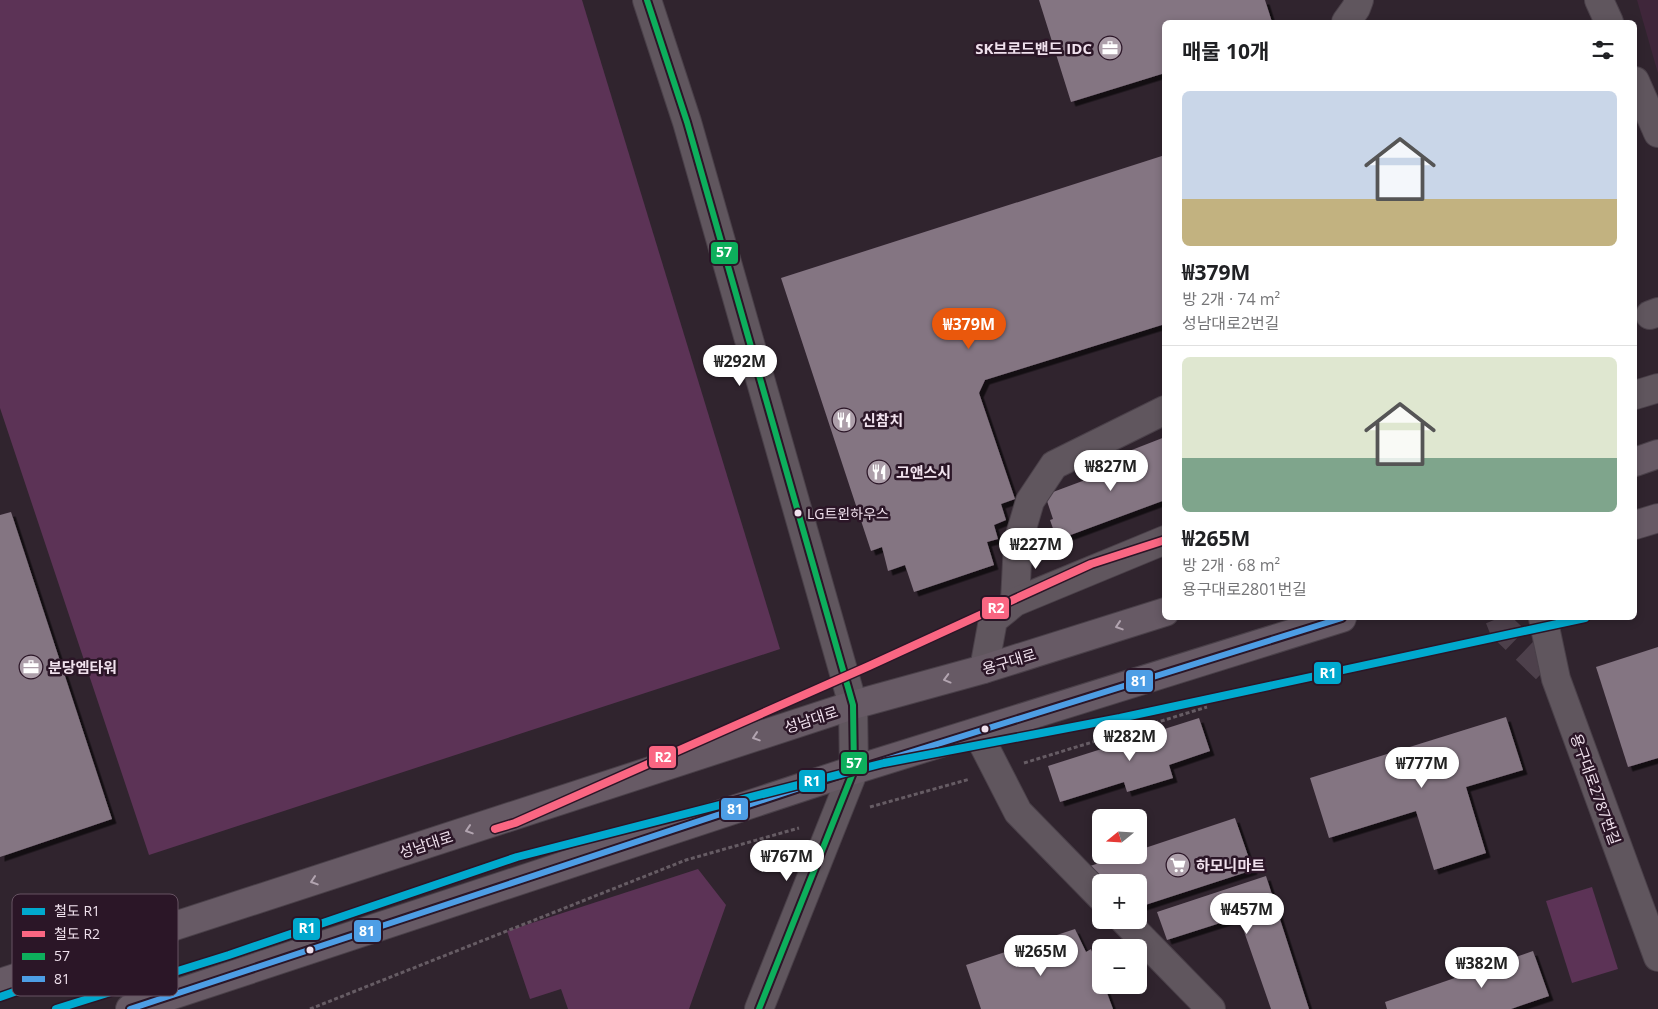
<!DOCTYPE html>
<html lang="ko">
<meta charset="utf-8">
<style>
body{margin:0;font-family:"Open Sans","Noto Sans KR",sans-serif;background:#f2f2f2;color:#202124;height:100vh;display:flex;flex-direction:column;font-size:19px;white-space:nowrap}
*{box-sizing:border-box;margin:0}
p{font-size:16px;color:#757577}
.icon{flex:none;width:28px;height:28px;fill:none;stroke:currentColor;stroke-width:2;stroke-linecap:round;stroke-linejoin:round}
.map{position:relative;flex:1;overflow:hidden}
.drawer{position:absolute;left:1162px;top:20px;width:475px;height:600px;display:flex;flex-direction:column;background:#fff;border-radius:8px;box-shadow:0 2px 8px #0003}
.drawer>*{flex:none}
.needle{width:32px;rotate:252deg}
.fabs{position:absolute;left:1092px;top:809px;display:grid;gap:10px}
.fabs a{display:grid;place-items:center;width:55px;height:55px;border-radius:8px;background:#fff;box-shadow:0 2px 8px #0003;font-size:25px}
.price{position:absolute;translate:-50% -42px;padding:0 11px;border-radius:18px;background:#fff;color:#222;font-size:16px;line-height:32px;filter:drop-shadow(0 1px 2px #0008)}
.price::after{content:'';position:absolute;left:50%;top:30px;width:15px;height:11px;margin-left:-8px;background:inherit;clip-path:polygon(0 0,100% 0,50% 100%)}
.price.current{background:#ea580c;color:#fff}
ul{padding:0;list-style:none}
li{display:grid;align-content:center;gap:10px;height:265px;padding:0 20px}
li+li{border-top:1px solid #e0e0e0}
li span{display:grid;place-items:center;height:155px;border-radius:8px;color:#555}
li>.icon{margin-inline-start:auto}
span .icon{width:90px;height:90px;fill:#fffc;stroke-width:1}
li b{font-size:21px}
h2{display:flex;justify-content:space-between;align-items:center;height:60px;padding:0 20px;font-size:21px}
.map>svg:first-child{display:block}
.built{fill:#3f263a}
.green{fill:#5c3356}
.building{fill:#847482;filter:url(#shadow)}
.lines{fill:none;stroke-linecap:round;stroke-linejoin:round}
.minor-tunnel{stroke:#4d404b;stroke-width:28;stroke-dasharray:28 14;stroke-linecap:butt}
.minor-casing{stroke:#4a4049;stroke-width:30}
.major-casing{stroke:#4a4049;stroke-width:30}
.path{stroke:#665c64;stroke-width:3;stroke-dasharray:4 2.5;stroke-linecap:butt}
.minor{stroke:#60565e;stroke-width:28}
.major{stroke:#675a65;stroke-width:28}
.bus-1-casing{stroke:#2b1627;stroke-width:10}
.bus-2-casing{stroke:#2b1627;stroke-width:10}
.bus-1{stroke:#0daf5c;stroke-width:6}
.bus-2{stroke:#4d9ee5;stroke-width:6}
.rail-1-casing{stroke:#2b1627;stroke-width:11}
.rail-2-casing{stroke:#2b1627;stroke-width:11}
.rail-1{stroke:#00a9ce;stroke-width:8}
.rail-2{stroke:#fa6682;stroke-width:8}
.oneway{stroke:#b2a4b0}
.bus-dot{fill:#f0e1ed;stroke:#2b1627;stroke-width:2}
.labels{text-anchor:middle;dominant-baseline:central;stroke-width:5;stroke-linejoin:round;paint-order:stroke}
.bus-label{font-size:14px;fill:#f0e1ed;stroke:#2b1627;text-anchor:start}
.poi-label{font-size:15px;font-weight:bold;fill:#f0e1ed;stroke:#2b1627;text-anchor:start}
.street-label{font-size:15px;fill:#f0e1ed;stroke:#2b1627}
.key{fill:#2b1627;stroke:#665362;stroke-width:1}
.key-label{font-size:14px;fill:#f0e1ed}
.line-badge{stroke:#2b1627;stroke-width:2}
.badge-label{font-size:14px;text-anchor:middle;font-weight:bold;fill:#fff}
</style>
<div class="map">
<svg width="1658" height="1009" viewBox="0 0 1658 1009">
<defs>
<filter id="shadow"><feDropShadow dx="4.5" dy="4.5" stdDeviation="0" flood-color="#0009"/></filter>
</defs>
<rect width="100%" height="100%" fill="#30242e"/>
<polygon class="built" points="1637,0 1658,0 1658,73 1657,70"/>
<g class="green">
<polygon points="0,0 582,0 780,649 149,855 0,408"/>
<polygon points="698,869 726,905 689,1009 568,1009 561,989 530,999 507,931"/>
<polygon points="1592,887 1618,969 1572,983 1546,901"/>
</g>
<g class="building">
<polygon points="1039,0 1265,0 1272,22 1165,22 1165,73 1071,102"/>
<polygon points="1165,155 1165,324 985,380 979,393 1015,499 1001,504 1006,520 994,525 998,539 987,542 994,565 914,592 905,565 888,571 882,547 871,551 781,278"/>
<polygon points="1165,437 1165,500 1057,540 1050,520 1053,519 1045,495 1128,464 1124,453"/>
<polygon points="11,512 112,819 0,857 0,515"/>
<polygon points="1658,647 1658,758 1628,767 1596,667"/>
<polygon points="1506,717 1523,770 1466,787 1486,853 1434,870 1416,811 1329,838 1310,778"/>
<polygon points="1199,718 1210,751 1169,765 1173,778 1127,792 1124,782 1060,802 1048,766"/>
<polygon points="1235,818 1253,870 1139,907 1139,882 1107,882 1090,866 1124,855 1139,855 1139,850"/>
<polygon points="1266,876 1309,1009 1271,1009 1239,917 1167,940 1157,912"/>
<polygon points="1075,929 1086,952 1091,949 1101,976 1101,985 1104,985 1113,1009 981,1009 966,965"/>
<polygon points="1533,951 1549,996 1511,1009 1387,1009 1385,1002"/>
</g>
<g class="lines">
<polyline class="minor-tunnel" points="1499,618 1503,628 1556,679"/>
<g class="minor-casing">
<g id="minor">
<polyline points="647,0 687,122 853,705 854,770 759,1009"/>
<polyline points="1599,0 1609,22"/>
<polyline points="1346,22 1356,8 1359,0"/>
<polyline points="1635,81 1658,133"/>
<polyline points="1650,315 1658,312"/>
<polyline points="1635,395 1658,388"/>
<polyline points="1015,602 1018,542 1030,501 1054,465 1165,410"/>
<polyline points="1543,618 1556,679 1658,957"/>
<polyline points="984,669 993,620 1015,602 1165,540"/>
<polyline points="977,732 1018,812 1101,897"/>
<polyline points="1124,920 1211,1009"/>
</g>
</g>
<g class="major-casing">
<g id="major">
<polyline points="1635,462 1658,454"/>
<polyline points="1635,525 1658,518"/>
<polyline points="0,983 853,705 984,669 1165,612"/>
<polyline points="130,1009 854,770 1342,618"/>
</g>
</g>
<g class="path">
<polyline points="1024,763 1207,707"/>
<polyline points="870,807 970,779"/>
<polyline points="310,1009 686,860 799,828"/>
</g>
<use href="#minor" class="minor"/>
<use href="#major" class="major"/>
<g class="bus-1-casing">
<polyline id="bus-1" points="647,0 687,122 853,705 854,770 759,1009"/>
</g>
<g class="bus-2-casing">
<polyline id="bus-2" points="130,1009 854,770 1342,618"/>
</g>
<use href="#bus-1" class="bus-1"/>
<use href="#bus-2" class="bus-2"/>
<g class="rail-1-casing">
<g id="rail-1">
<polyline points="0,997 97,963"/>
<polyline points="56,1009 229,955 517,857 884,763 1120,718 1585,618"/>
</g>
</g>
<g class="rail-2-casing">
<polyline id="rail-2" points="495,829 515,823 869,666 1091,564 1165,540"/>
</g>
<use href="#rail-1" class="rail-1"/>
<use href="#rail-2" class="rail-2"/>
</g>
<defs><path id="oneway-chevron" d="M-2-3.5L2.5 0L-2 3.5" fill="none" stroke-width="1.6" stroke-linecap="round" stroke-linejoin="round" transform="scale(1.25)"/></defs>
<g class="oneway">
<use href="#oneway-chevron" transform="translate(1119 626) rotate(162)"/>
<use href="#oneway-chevron" transform="translate(947 679) rotate(165)"/>
<use href="#oneway-chevron" transform="translate(756 737) rotate(162)"/>
<use href="#oneway-chevron" transform="translate(469 830) rotate(162)"/>
<use href="#oneway-chevron" transform="translate(314 881) rotate(162)"/>
</g>
<defs>
<g id="office-disc" transform="scale(1.25)"><circle r="9.5" fill="#ad9faa" stroke="#2b1627"/><path d="M-6-3h4V-5.5h4V-3h4V5H-6ZM-1-4.5V-3h2v-1.5ZM-6 0V1H6V0Z" fill="#fff"/></g>
<g id="restaurant-disc" transform="scale(1.25)"><circle r="9.5" fill="#ad9faa" stroke="#2b1627"/><path d="M-5-6h1v4h1v-4h1v4h1v-4h1v5L-1.5 .5V6h-2V.5L-5-1ZM5-6V6H3V1.5H1.5Q1.5-4 5-6Z" fill="#fff"/></g>
<g id="supermarket-disc" transform="scale(1.25)"><circle r="9.5" fill="#ad9faa" stroke="#2b1627"/><path d="M-6-5.5h2.5l.6 2H6L4.5 2H-2.5L-4.4-4H-6ZM-1.5 3.2a1.3 1.3 0 1 0 .1 0ZM3 3.2a1.3 1.3 0 1 0 .1 0Z" fill="#fff"/></g>
</defs>
<g fill-rule="evenodd">
<use href="#office-disc" x="1110" y="48"/>
<use href="#restaurant-disc" x="844" y="420"/>
<use href="#restaurant-disc" x="879" y="472"/>
<use href="#office-disc" x="31" y="667"/>
<use href="#supermarket-disc" x="1178" y="865"/>
</g>
<g class="bus-dot">
<circle cx="798" cy="513" r="4.5"/>
<circle cx="985" cy="729" r="4.5"/>
<circle cx="310" cy="950" r="4.5"/>
</g>
<g class="labels">
<g class="bus-label">
<text x="807" y="513">LG트윈하우스</text>
</g>
<g class="poi-label">
<text x="1092" y="48" text-anchor="end">SK브로드밴드 IDC</text>
<text x="862" y="420">신참치</text>
<text x="896" y="472">고앤스시</text>
<text x="48" y="667">분당엠타워</text>
<text x="1196" y="865">하모니마트</text>
</g>
<g class="street-label">
<text transform="translate(1009 661) rotate(-17)">용구대로</text>
<text transform="translate(811 719) rotate(-18)">성남대로</text>
<text transform="translate(1596 789) rotate(70)">용구대로2787번길</text>
<text transform="translate(426 844) rotate(-18)">성남대로</text>
</g>
</g>
<rect x="12" y="894" width="166" height="102" rx="8" class="key"/>
<rect x="22" y="908" width="23" height="7" fill="#00a9ce"/>
<rect x="22" y="931" width="23" height="6" fill="#fa6682"/>
<rect x="22" y="953" width="23" height="7" fill="#0daf5c"/>
<rect x="22" y="976" width="23" height="6" fill="#4d9ee5"/>
<g class="key-label">
<text x="54" y="916">철도 R1</text>
<text x="54" y="939">철도 R2</text>
<text x="54" y="961">57</text>
<text x="54" y="984">81</text>
</g>
<g class="line-badge">
<rect x="710" y="241" width="29" height="24" rx="5" fill="#0daf5c"/>
<rect x="981" y="596" width="29" height="24" rx="5" fill="#fa6682"/>
<rect x="1313" y="661" width="29" height="24" rx="5" fill="#00a9ce"/>
<rect x="1125" y="669" width="29" height="24" rx="5" fill="#4d9ee5"/>
<rect x="648" y="745" width="29" height="24" rx="5" fill="#fa6682"/>
<rect x="840" y="751" width="28" height="24" rx="5" fill="#0daf5c"/>
<rect x="798" y="769" width="28" height="24" rx="5" fill="#00a9ce"/>
<rect x="720" y="797" width="29" height="24" rx="5" fill="#4d9ee5"/>
<rect x="292" y="917" width="29" height="24" rx="5" fill="#00a9ce"/>
<rect x="353" y="919" width="29" height="24" rx="5" fill="#4d9ee5"/>
</g>
<g class="badge-label">
<text x="724" y="257">57</text>
<text x="996" y="613">R2</text>
<text x="1328" y="678">R1</text>
<text x="1139" y="686">81</text>
<text x="663" y="762">R2</text>
<text x="854" y="768">57</text>
<text x="812" y="786">R1</text>
<text x="735" y="814">81</text>
<text x="307" y="933">R1</text>
<text x="367" y="936">81</text>
</g>
</svg>
<div class="fabs">
<a><svg class="needle" viewBox="-14 -14 28 28"><path d="M0-13l5 13h-10z" fill="#e53935"/><path d="M0 13l5-13h-10z" fill="#757577"/></svg></a>
<a>+</a>
<a>−</a>
</div>
<b class="price current" style="left:969px;top:350px">₩379M</b>
<b class="price" style="left:740px;top:387px">₩292M</b>
<b class="price" style="left:1111px;top:492px">₩827M</b>
<b class="price" style="left:1036px;top:570px">₩227M</b>
<b class="price" style="left:1130px;top:762px">₩282M</b>
<b class="price" style="left:1422px;top:789px">₩777M</b>
<b class="price" style="left:787px;top:882px">₩767M</b>
<b class="price" style="left:1247px;top:935px">₩457M</b>
<b class="price" style="left:1041px;top:977px">₩265M</b>
<b class="price" style="left:1482px;top:989px">₩382M</b>
<section class="drawer">
<h2>매물 10개<svg class="icon" aria-label="filters" viewBox="0 0 24 24"><path d="M4 7h16M4 17h16"/><circle cx="9" cy="7" r="2"/><circle cx="15" cy="17" r="2"/></svg></h2>
<ul>
<li><span style="background:linear-gradient(#c9d6e8 70%,#c2b280 0)"><svg class="icon" aria-label="home" viewBox="0 0 24 24"><path d="M3 11l9-7 9 7M6 9v11h12V9"/></svg></span><div><b>₩379M</b><p>방 2개 · 74 m²</p><p>성남대로2번길</p></div></li>
<li><span style="background:linear-gradient(#dfe7d0 65%,#7fa58c 0)"><svg class="icon" aria-label="home" viewBox="0 0 24 24"><path d="M3 11l9-7 9 7M6 9v11h12V9"/></svg></span><div><b>₩265M</b><p>방 2개 · 68 m²</p><p>용구대로2801번길</p></div></li>
</ul>
</section>
</div>
